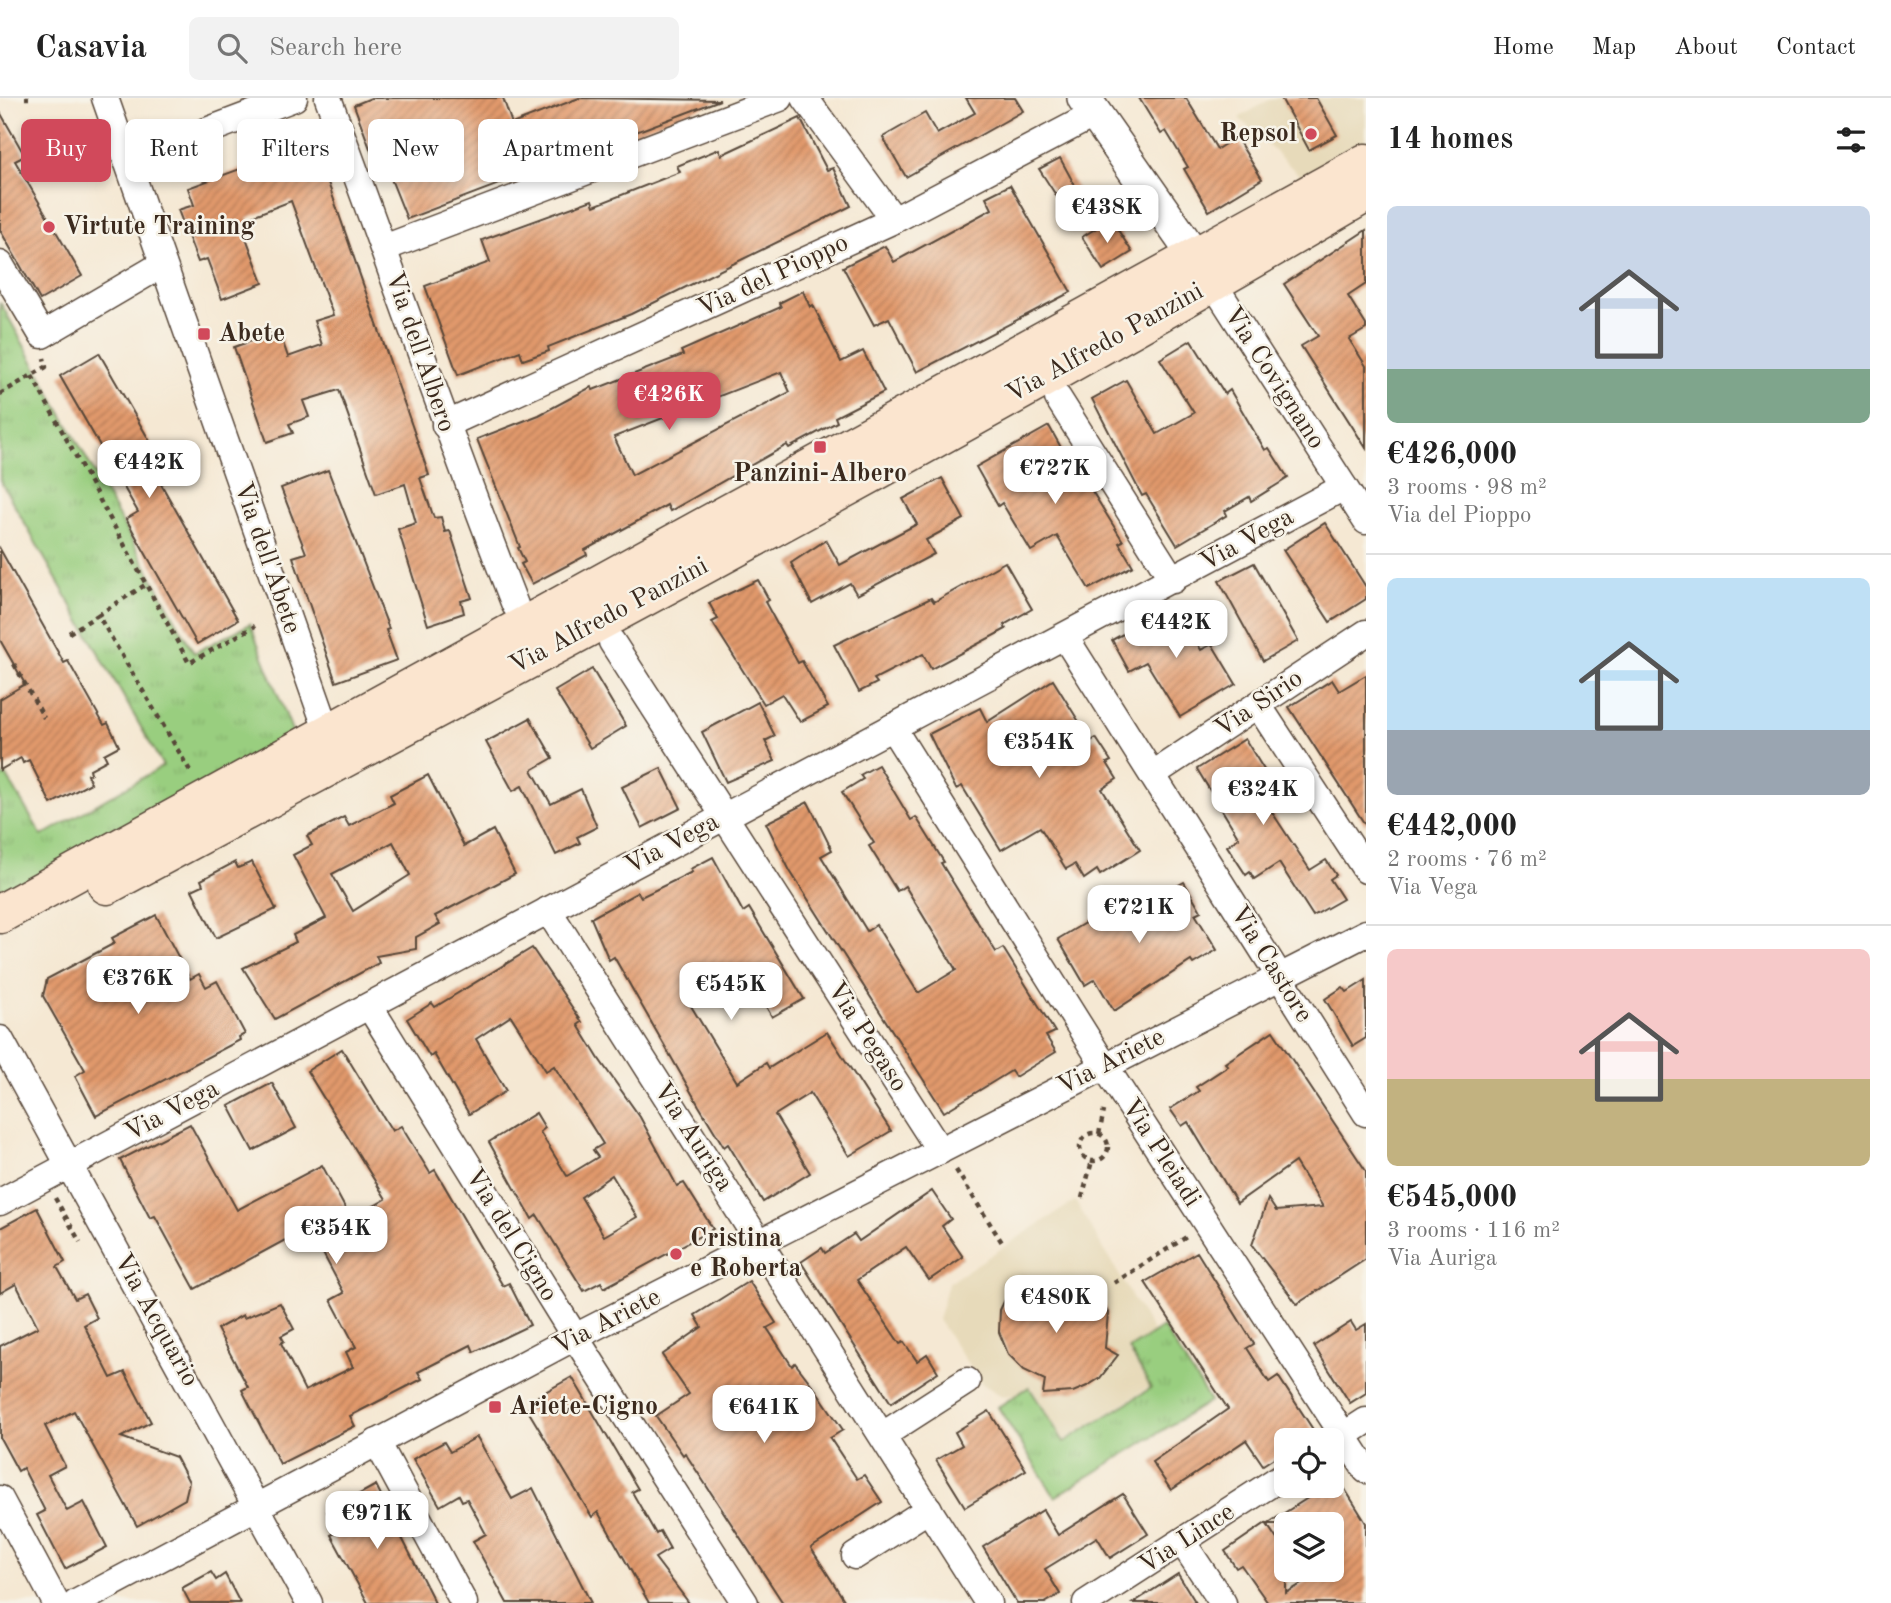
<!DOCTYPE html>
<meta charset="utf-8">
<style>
body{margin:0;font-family:"Old Standard TT",serif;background:#f2f2f2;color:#222;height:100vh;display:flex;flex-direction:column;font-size:26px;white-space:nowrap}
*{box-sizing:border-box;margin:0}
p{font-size:23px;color:#767676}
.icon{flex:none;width:38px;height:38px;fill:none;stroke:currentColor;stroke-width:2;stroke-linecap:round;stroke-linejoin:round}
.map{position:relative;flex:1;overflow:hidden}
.drawer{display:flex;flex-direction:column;background:#fff;width:525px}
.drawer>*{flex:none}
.banner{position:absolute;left:21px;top:21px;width:665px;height:63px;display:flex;gap:14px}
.fabs{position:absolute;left:1274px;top:1330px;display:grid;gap:14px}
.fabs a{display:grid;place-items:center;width:70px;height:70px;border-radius:10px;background:#fff;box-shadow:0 4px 10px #0003;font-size:35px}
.price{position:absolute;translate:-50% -60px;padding:0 16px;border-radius:14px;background:#fff;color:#222;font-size:23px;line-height:46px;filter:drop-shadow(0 2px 4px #0008)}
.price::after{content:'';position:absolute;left:50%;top:42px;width:21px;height:16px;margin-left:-10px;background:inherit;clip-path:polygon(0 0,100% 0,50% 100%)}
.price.selected{background:#d1495b;color:#fff}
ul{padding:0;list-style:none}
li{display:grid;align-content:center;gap:14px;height:371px;padding:0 21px}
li+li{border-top:2px solid #e0e0e0}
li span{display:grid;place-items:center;height:217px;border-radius:10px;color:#555}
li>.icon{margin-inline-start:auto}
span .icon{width:126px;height:126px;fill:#fffc;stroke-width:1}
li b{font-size:30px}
h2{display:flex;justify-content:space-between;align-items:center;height:84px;padding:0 21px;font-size:30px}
.tag{padding:0 24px;border-radius:10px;background:#fff;box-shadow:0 4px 10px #0003;font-size:24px;line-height:63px}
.tag.selected{background:#d1495b;color:#fff}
header{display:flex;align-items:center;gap:42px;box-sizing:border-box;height:98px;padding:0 35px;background:#fff;border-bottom:2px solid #e0e0e0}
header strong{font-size:33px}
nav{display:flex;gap:38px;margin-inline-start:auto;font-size:24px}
.search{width:490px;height:63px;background:#f2f2f2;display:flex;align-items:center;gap:18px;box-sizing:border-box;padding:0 24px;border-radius:10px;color:#767676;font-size:26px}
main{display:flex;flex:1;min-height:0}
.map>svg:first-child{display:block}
.built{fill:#e7daba}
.park{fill:url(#park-tufts);stroke:#6a7c4e;stroke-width:2}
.building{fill:url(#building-hatch);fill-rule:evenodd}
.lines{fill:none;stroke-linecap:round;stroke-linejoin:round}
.minor-casing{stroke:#574639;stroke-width:29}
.tertiary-casing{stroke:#574639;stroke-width:36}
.secondary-casing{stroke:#574639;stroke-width:41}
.path{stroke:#574639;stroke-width:4.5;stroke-dasharray:5 5;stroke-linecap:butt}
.minor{stroke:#fff;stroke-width:26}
.tertiary{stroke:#fff;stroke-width:33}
.secondary{stroke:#fbe5cf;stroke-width:38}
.poi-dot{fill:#d1495b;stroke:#f7f3e8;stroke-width:2.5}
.labels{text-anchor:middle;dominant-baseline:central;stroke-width:5;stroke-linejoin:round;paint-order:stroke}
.poi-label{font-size:26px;font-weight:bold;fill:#3b2a1e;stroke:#f7f3e8;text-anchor:start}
.street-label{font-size:26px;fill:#3b2a1e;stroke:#f7f3e8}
</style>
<header>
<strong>Casavia</strong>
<div class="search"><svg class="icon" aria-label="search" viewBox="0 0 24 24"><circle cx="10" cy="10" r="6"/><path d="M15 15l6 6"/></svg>Search here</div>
<nav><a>Home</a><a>Map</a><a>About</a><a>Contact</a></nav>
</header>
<main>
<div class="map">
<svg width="1366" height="1505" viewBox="0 0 1366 1505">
<defs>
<pattern id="park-tufts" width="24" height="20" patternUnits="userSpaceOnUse" patternTransform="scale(1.75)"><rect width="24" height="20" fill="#99ce7f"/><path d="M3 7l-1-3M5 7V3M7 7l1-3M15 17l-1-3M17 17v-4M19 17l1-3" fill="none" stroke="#85b16d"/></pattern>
<pattern id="building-hatch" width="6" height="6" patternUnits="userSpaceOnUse" patternTransform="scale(1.75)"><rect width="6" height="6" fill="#e1996c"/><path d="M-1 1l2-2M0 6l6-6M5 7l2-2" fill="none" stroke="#b87d58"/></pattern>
</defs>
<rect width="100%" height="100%" fill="#f7f3e8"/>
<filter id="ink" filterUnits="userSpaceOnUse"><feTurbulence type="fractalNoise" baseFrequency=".0143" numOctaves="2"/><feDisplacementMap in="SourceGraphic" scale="14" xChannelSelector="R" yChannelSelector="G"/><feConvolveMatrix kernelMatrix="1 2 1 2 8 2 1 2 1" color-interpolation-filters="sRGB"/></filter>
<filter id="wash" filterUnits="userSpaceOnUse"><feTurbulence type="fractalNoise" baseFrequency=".00686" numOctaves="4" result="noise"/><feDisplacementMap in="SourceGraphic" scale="28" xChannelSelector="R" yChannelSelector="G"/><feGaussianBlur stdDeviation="1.57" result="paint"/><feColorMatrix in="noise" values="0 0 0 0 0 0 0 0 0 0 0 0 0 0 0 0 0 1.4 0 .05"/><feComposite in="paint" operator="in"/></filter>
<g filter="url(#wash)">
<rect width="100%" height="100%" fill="#f5e8d3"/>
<g class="built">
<polygon points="1272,0 1366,0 1366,52 1309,86 1239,20"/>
<polygon points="1075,1103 1153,1234 1127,1251 1149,1289 1064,1342 1030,1287 1014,1297 1002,1298 981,1285 938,1222 948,1185"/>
</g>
<g class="park">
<polygon points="0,204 194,555 250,526 293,635 0,798 0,680 6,677 42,738 163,668 0,382"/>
<polygon points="1163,1229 1210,1303 1055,1399 998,1309 1029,1289 1064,1344 1151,1290 1129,1251"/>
</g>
<g id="blocks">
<g class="building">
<polygon points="371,0 503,0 512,26 579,0 720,2 407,121 383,61 375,64 354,7"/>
<polygon points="966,0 1015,0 1023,13 906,79 883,39 925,15 937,36 975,15"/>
<polygon points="1139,0 1186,0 1217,51 1236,39 1262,81 1209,113 1184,71 1188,69 1166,33 1161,36"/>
<polygon points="1281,0 1316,0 1337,37 1309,52"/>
<polygon points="0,14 25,58 15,63 82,178 40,202 0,132"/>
<polygon points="800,20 827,72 833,70 851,108 631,216 548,249 549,253 523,262 520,253 458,277 425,188 490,164 482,142 592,102 594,108 680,74 677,68 719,51 721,57"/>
<polygon points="314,44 429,377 420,380 434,420 441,419 445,434 450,433 472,500 461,503 464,515 428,527 398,431 416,425 405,386 376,396 339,292 303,303 309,319 289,326 293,335 267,344 234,249 279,233 288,259 322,247 314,223 333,217 291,103 247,120 250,126 242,129 263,185 222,201 207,161 198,164 178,112 194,107 188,90"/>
<polygon points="1060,60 1079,95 1061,105 1039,71"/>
<polygon points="1010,87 1071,194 917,274 889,220 874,227 843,169 885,148 894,164 992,111 986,99"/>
<polygon points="1111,121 1132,154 1103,172 1082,139"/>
<polygon points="1366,132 1366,186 1348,198 1366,227 1366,231 1349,241 1366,268 1366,350 1301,248 1318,238 1284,186"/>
<path d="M 803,193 L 810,209 L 813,207 L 841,264 L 863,253 L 884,294 L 835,319 L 837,324 L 789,350 L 787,347 L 670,413 L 667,407 L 585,452 L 587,457 L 532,486 L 521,466 L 525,464 L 518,450 L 520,449 L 477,341 L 539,317 L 591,289 L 593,292 L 683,257 L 681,253 L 781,209 L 779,205 ZM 781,274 L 790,294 L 632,377 L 614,339 Z"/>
<polygon points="1191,242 1225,296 1230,292 1265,352 1269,350 1288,380 1251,403 1249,399 1225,413 1227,417 1177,447 1146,396 1142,398 1092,301 1126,282 1157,336 1194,315 1160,261"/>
<polygon points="99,255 171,380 161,386 238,522 197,546 126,421 138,414 60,278"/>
<polygon points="1049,328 1078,380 1082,377 1123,443 1119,445 1133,468 1089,491 1057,438 1031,453 1002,405 998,408 976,369"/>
<polygon points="328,372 389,531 386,532 397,562 336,584 293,459 306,455 281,390"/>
<polygon points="942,380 964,421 926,442 934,456 857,497 850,485 812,506 791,465 826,442 840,467 917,426 903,401"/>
<polygon points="1325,425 1366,489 1366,501 1330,524 1283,452"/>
<polygon points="0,451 64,565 68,563 104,627 108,625 119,648 104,656 107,662 90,671 91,675 87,677 91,685 51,706 29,662 23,665 21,660 0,672 0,601 25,586 0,542"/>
<polygon points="1005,464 1032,511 1004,527 1006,531 931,571 923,556 874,581 877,585 859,594 834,547 931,500 934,504"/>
<polygon points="1254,465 1298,543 1263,563 1219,483"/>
<polygon points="758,482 769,502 765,504 798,565 802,563 828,609 800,624 782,596 764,606 712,524 718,521 709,505"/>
<polygon points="1176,507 1201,552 1212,546 1236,586 1180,619 1146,564 1129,573 1112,542"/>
<polygon points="592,571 626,628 590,650 555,593"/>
<polygon points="1366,577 1366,728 1289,609 1332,582 1339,593"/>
<polygon points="1053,582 1091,643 1096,640 1111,663 1107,665 1117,681 1102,691 1140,752 1100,777 1097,772 1084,781 1075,766 1066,771 1040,729 1001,752 962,688 956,691 929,636 980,610 987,624"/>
<polygon points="758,604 775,638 765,643 775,663 726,684 702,634"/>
<polygon points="530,620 553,660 532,672 551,706 581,691 597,729 577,739 580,745 556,757 522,688 513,693 486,644"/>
<polygon points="1245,641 1274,688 1260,696 1310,772 1326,762 1336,777 1330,781 1343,801 1313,818 1279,765 1254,781 1250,774 1246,777 1227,748 1239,740 1197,671"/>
<polygon points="878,667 911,722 916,719 944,764 941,765 996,854 1003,850 1055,934 1046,938 1056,954 1015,979 1011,973 944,1014 790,773 766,725 808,704 832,752 821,758 867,833 876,827 918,895 956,872 905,788 897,793 869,748 874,745 842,694 863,681 860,677"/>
<polygon points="661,670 681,710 642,730 622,689"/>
<path d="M 428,677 L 464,748 L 493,732 L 515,776 L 435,818 L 440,826 L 416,839 L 416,851 L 376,858 L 379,865 L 275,921 L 243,870 L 296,844 L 293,837 L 326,820 L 293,757 L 312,747 L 307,738 L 344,719 L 349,728 L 394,705 L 390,697 ZM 393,744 L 410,777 L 353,813 L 332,776 Z"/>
<polygon points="713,759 743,814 749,810 804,901 772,919 744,870 691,908 737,984 766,965 769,970 827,934 891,1033 849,1058 810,995 775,1017 810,1075 763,1104 728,1046 724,1049 699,1008 614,859 609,862 591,820 638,794 641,799 692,774 690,771"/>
<polygon points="235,764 238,770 252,764 276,811 216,840 192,792 203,787 201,782"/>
<polygon points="1184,784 1201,813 1195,816 1217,852 1193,866 1191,863 1114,913 1095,881 1085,887 1058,841 1103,814 1109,823 1166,790 1168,793"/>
<polygon points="156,817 190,881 199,876 206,889 217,883 245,936 239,939 240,942 96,1018 75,978 85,972 43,898 47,881 115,845 112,840"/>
<path d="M 532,850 L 582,924 L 578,927 L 599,961 L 640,1019 L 677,1088 L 684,1085 L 713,1131 L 604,1190 L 601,1184 L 584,1193 L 537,1117 L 532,1121 L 489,1044 L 536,1015 L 545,1030 L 540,1034 L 567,1078 L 598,1059 L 593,1052 L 603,1046 L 554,968 L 546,973 L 511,918 L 476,941 L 506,993 L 469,1016 L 434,956 L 430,959 L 407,921 L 432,905 L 435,909 ZM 612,1077 L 637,1119 L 604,1138 L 581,1099 Z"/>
<polygon points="1366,882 1366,940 1353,948 1325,901 1343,889 1347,894"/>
<polygon points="1273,933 1366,1073 1366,1161 1297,1206 1252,1147 1268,1101 1276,1113 1323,1109 1295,1064 1237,1105 1188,1024 1182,1028 1170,1011 1199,993 1196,989 1228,968 1225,965"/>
<polygon points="342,951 392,1033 401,1028 430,1075 435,1072 503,1188 509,1185 530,1227 474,1254 471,1247 418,1274 422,1281 350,1318 355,1328 280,1366 242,1292 248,1289 217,1231 243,1217 244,1220 280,1205 294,1231 281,1238 284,1243 281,1245 305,1293 353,1269 346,1254 356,1249 331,1202 344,1195 309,1129 195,1191 155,1118 150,1120 120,1062 190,1026 237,1112 322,1067 351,1121 386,1101 307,973"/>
<polygon points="272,985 296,1030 253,1053 229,1008"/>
<polygon points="932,1093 951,1121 942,1128 963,1159 929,1182 906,1149 857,1182 900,1246 904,1244 917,1263 927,1256 938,1274 891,1305 801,1164 822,1150 825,1155 854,1136 859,1143"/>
<polygon points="37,1110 65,1164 57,1169 75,1201 85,1196 97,1220 84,1227 111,1280 125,1274 151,1324 121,1339 176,1359 189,1384 185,1401 137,1428 74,1313 45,1328 65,1368 48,1377 67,1413 84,1404 107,1449 65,1471 37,1417 45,1413 23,1370 18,1373 0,1340 0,1248 38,1229 16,1186 0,1195 0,1130"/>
<polygon points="1197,1154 1254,1246 1247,1250 1269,1284 1278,1278 1314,1333 1300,1342 1286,1342 1286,1352 1263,1367 1246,1342 1171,1392 1152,1364 1228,1311 1145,1184"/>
<polygon points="1024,1177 1031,1189 1063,1183 1090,1201 1099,1194 1108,1215 1105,1250 1118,1257 1100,1280 1087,1288 1073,1294 1043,1296 1045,1282 1024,1272 1008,1256 999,1234 1000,1212 1010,1191"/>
<polygon points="749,1183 776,1225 767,1230 792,1268 795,1265 818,1295 843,1332 830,1340 857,1381 864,1377 882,1404 811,1450 846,1505 783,1505 685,1355 683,1357 656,1318 689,1296 662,1257 702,1229 695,1217"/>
<polygon points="1351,1224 1356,1232 1366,1226 1366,1295 1350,1305 1314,1248"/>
<polygon points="572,1279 638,1391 632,1394 656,1436 660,1433 670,1451 655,1460 689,1505 649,1505 598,1414 592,1419 527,1311 541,1304 538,1298"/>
<polygon points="989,1313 1026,1372 965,1409 936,1362 962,1347 955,1334"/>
<polygon points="477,1339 512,1401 533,1390 591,1505 507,1505 473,1443 486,1436 467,1401 462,1403 459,1397 440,1408 413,1361 444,1344 450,1354"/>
<polygon points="376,1387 401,1438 435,1505 368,1505 331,1437 337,1434 327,1414"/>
<polygon points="1309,1388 1343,1388 1366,1425 1366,1505 1268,1505 1241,1467 1236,1470 1225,1453 1266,1425 1286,1455 1286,1495 1325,1472 1332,1472 1332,1426 1267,1426 1314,1396"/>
<polygon points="1123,1396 1148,1436 1110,1460 1097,1439 1045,1471 1060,1496 1045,1505 1017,1505 983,1449 1043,1412 1058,1437"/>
<polygon points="211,1474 216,1482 225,1476 240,1505 190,1505 182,1490"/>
<polygon points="1178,1476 1196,1505 1133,1505"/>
</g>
</g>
</g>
<g filter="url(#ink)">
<use href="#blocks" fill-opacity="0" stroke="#574639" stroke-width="2"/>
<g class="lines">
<g class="minor-casing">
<g id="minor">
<polyline points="105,0 328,635"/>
<path d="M 328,0 C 391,169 449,339 515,507"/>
<polyline points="805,0 894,122"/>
<polyline points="127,63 294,0"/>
<polyline points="384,150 780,0"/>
<polyline points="0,166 42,237 163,166"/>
<polyline points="1213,185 1366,423"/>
<polyline points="1058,300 1173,482"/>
<polyline points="445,327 894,122 1095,16"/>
<polyline points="1065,539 1366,1015"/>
<polyline points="612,544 940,1053"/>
<polyline points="1258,607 1366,772"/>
<polyline points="892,629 1104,967 1366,1372"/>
<polyline points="1153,676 1366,535"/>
<polyline points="548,812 988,1505"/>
<polyline points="370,909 575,1239 745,1505"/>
<polyline points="0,941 309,1505"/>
<polyline points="0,1104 1344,389"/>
<polyline points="883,1337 967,1283"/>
<polyline points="377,1344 464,1505"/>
<polyline points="1332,1345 1366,1323"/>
<polyline points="0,1401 56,1505"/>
<polyline points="1183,1445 1223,1505"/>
<polyline points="855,1458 929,1411"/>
<polyline points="76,1505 575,1239 1366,835"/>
<polyline points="1086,1505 1286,1376"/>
</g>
</g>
<g class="tertiary-casing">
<polyline id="tertiary" points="1084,0 1210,180"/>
</g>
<g class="secondary-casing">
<g id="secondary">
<path d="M 107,787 C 529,561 953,338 1366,95"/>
<polyline points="0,816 1366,65"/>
</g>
</g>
<g class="path">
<polyline points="25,0 29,0"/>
<polyline points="32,278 189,565 255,528"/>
<polyline points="0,296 46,269 44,260"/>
<polyline points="98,517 145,487"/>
<polyline points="69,535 98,517 192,676"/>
<polyline points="14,566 44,620"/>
<circle cx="1094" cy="1049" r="14"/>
<polyline points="1099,1036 1104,1013"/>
<polyline points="956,1072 1003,1146"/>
<polyline points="55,1100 80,1144"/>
<polyline points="1082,1100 1092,1063"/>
<polyline points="1114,1185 1188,1138"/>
</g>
<use href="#minor" class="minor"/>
<use href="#tertiary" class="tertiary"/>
<use href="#secondary" class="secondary"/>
</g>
</g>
<g class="poi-dot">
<circle cx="1311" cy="36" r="7"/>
<circle cx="49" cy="129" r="7"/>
<rect x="197" y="229" width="14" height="14" rx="3.5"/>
<rect x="813" y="342" width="14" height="14" rx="3.5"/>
<circle cx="676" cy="1156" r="7"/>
<rect x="488" y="1302" width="14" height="14" rx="3.5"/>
</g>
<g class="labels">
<g class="poi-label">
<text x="1297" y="36" text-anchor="end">Repsol</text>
<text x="63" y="129">Virtute Training</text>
<text x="218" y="236">Abete</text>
<text x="820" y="376" text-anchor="middle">Panzini-Albero</text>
<text x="690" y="1141">Cristina<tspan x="690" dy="30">e Roberta</tspan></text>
<text x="509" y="1309">Ariete-Cigno</text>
</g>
<g class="street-label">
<text transform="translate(773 178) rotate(-25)">Via del Pioppo</text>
<text transform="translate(1105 245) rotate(-29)">Via Alfredo Panzini</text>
<text transform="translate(420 254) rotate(71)">Via dell'Albero</text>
<text transform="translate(1274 280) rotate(57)">Via Covignano</text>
<text transform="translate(1247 442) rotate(-29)">Via Vega</text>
<text transform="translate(267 460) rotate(71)">Via dell'Abete</text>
<text transform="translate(609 518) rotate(-28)">Via Alfredo Panzini</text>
<text transform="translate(1259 606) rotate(-34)">Via Sirio</text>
<text transform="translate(672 746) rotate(-28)">Via Vega</text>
<text transform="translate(1271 866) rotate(58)">Via Castore</text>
<text transform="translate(867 939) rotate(57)">Via Pegaso</text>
<text transform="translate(1111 964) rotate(-27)">Via Ariete</text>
<text transform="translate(172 1013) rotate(-28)">Via Vega</text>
<text transform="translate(693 1039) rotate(57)">Via Auriga</text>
<text transform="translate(1161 1055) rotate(57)">Via Pleiadi</text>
<text transform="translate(511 1137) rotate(58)">Via del Cigno</text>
<text transform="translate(156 1222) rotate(61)">Via Acquario</text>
<text transform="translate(607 1224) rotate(-27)">Via Ariete</text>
<text transform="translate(1187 1441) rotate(-33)">Via Lince</text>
</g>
</g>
</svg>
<div class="fabs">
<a><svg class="icon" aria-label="locate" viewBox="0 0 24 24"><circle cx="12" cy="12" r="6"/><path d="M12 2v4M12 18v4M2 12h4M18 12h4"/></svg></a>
<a><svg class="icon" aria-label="layers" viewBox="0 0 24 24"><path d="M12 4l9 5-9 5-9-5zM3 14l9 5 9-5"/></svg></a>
</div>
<b class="price" style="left:1107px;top:147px">€438K</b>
<b class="price selected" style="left:669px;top:334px">€426K</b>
<b class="price" style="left:149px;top:402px">€442K</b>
<b class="price" style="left:1055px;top:408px">€727K</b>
<b class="price" style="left:1176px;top:562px">€442K</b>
<b class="price" style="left:1039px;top:682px">€354K</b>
<b class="price" style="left:1263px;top:729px">€324K</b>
<b class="price" style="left:1139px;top:847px">€721K</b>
<b class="price" style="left:138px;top:918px">€376K</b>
<b class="price" style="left:731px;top:924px">€545K</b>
<b class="price" style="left:336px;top:1168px">€354K</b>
<b class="price" style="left:1056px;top:1237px">€480K</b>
<b class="price" style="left:764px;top:1347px">€641K</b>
<b class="price" style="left:377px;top:1453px">€971K</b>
<div class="banner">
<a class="tag selected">Buy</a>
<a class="tag">Rent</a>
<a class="tag">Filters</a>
<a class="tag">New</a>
<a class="tag">Apartment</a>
</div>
</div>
<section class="drawer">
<h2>14 homes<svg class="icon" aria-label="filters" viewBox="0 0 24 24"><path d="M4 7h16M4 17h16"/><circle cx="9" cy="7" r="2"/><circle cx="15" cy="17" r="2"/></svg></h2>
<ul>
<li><span style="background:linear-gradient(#c9d6e8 75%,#7fa58c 0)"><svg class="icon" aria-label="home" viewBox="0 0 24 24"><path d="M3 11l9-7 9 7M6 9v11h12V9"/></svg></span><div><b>€426,000</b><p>3 rooms · 98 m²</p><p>Via del Pioppo</p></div></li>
<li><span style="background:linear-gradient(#bfe0f5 70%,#9aa5b1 0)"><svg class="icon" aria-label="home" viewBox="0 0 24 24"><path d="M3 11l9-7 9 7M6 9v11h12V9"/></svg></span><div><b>€442,000</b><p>2 rooms · 76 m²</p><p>Via Vega</p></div></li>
<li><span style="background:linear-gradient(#f6c9c9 60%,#c2b280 0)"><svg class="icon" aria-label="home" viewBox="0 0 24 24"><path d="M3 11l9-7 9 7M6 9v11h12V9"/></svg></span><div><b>€545,000</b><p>3 rooms · 116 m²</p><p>Via Auriga</p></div></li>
</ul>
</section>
</main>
